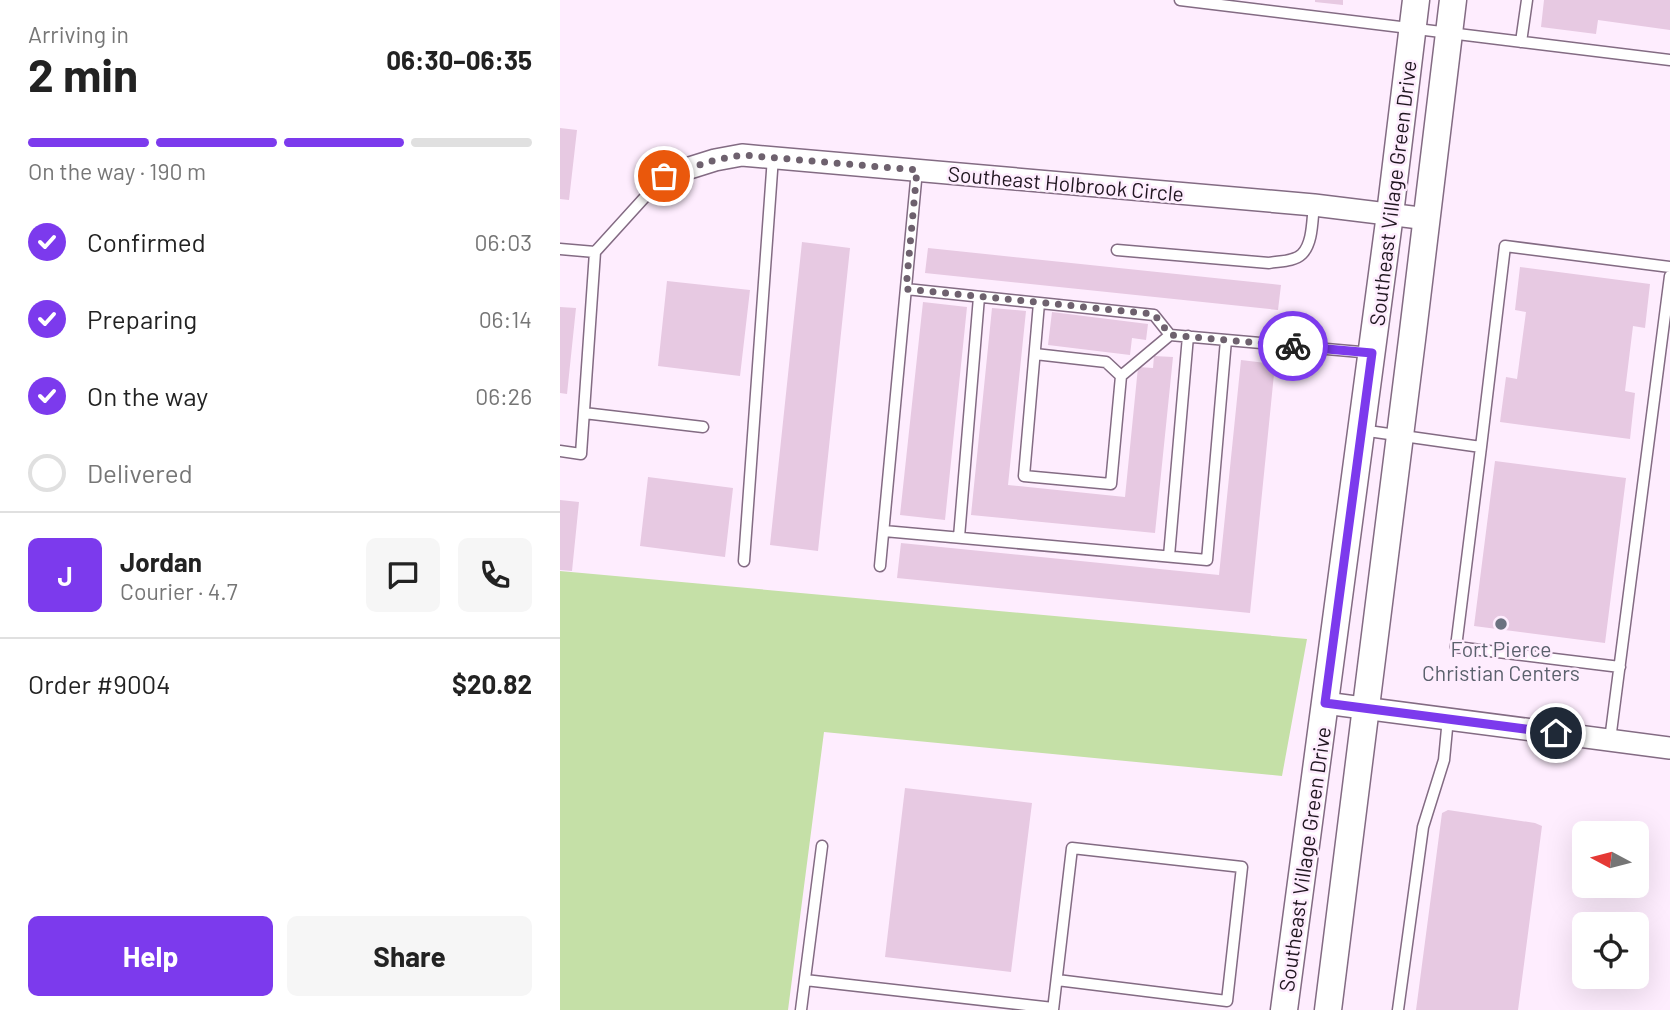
<!DOCTYPE html>
<meta charset="utf-8">
<style>
body{margin:0;font-family:Barlow,sans-serif;background:#f6f6f6;color:#222;height:100vh;display:flex;flex-direction:column;font-size:26px;white-space:nowrap}
*{box-sizing:border-box;margin:0}
p{font-size:23px;color:#767676}
.icon{flex:none;width:38px;height:38px;fill:none;stroke:currentColor;stroke-width:2;stroke-linecap:round;stroke-linejoin:round}
.map{position:relative;flex:1;overflow:hidden}
.sheet{display:flex;flex-direction:column;background:#fff;width:560px}
.sheet>*{flex:none}
.needle{width:46px;rotate:277deg}
.tools{position:absolute;left:1012px;top:821px;display:grid;gap:14px}
.tools a{display:grid;place-items:center;width:77px;height:77px;border-radius:10px;background:#fff;box-shadow:0 7px 28px #0002;font-size:35px}
.pin{position:absolute;display:grid;place-items:center;width:60px;height:60px;color:#fff;margin:-30px;border:4px solid #fff;border-radius:50%;box-shadow:0 2px 7px #0007}
.courier{position:absolute;display:grid;place-items:center;width:70px;height:70px;margin:-35px;border:5px solid #7c3aed;border-radius:50%;background:#fff;color:#222;box-shadow:0 2px 9px #0007}
.head em{font-style:normal;font-weight:700}
.head div{display:flex;flex-direction:column-reverse}
.head{display:flex;align-items:center;justify-content:space-between;height:119px;padding:0 28px}
h1{font-size:46px;font-weight:700;line-height:52px}
.bar{display:grid;grid-template-columns:repeat(4,1fr);gap:10px 7px;align-content:center;height:84px;padding:0 28px}
.bar i{height:9px;border-radius:5px;background:#e0e0e0}
.bar .on{background:#7c3aed}
.bar p{grid-column:span 4}
.line{display:flex;align-items:center;gap:18px;padding:0 28px;border-top:2px solid #e0e0e0}
.line div{flex:1}
.round{display:grid;place-items:center;flex:none;width:74px;height:74px;border-radius:10px;background:#f6f6f6}
ol{padding:0 28px;list-style:none}
li{display:flex;align-items:center;gap:21px;height:77px}
li p{margin-inline-start:auto}
li .icon{padding:7px;border-radius:50%;background:#7c3aed;color:#fff;stroke-width:4}
li:last-child{color:#767676}
li i{width:38px;height:38px;border:4px solid #e0e0e0;border-radius:50%}
.button{display:flex;gap:14px;margin-top:auto;padding:14px 28px}
.button a{flex:1;height:80px;border-radius:10px;background:#7c3aed;color:#fff;font-size:28px;font-weight:700;line-height:80px;text-align:center}
.button a+a{background:#f6f6f6;color:#222}
main{display:flex;flex:1;min-height:0}
.map>svg:first-child{display:block}
.green{fill:#c5e0a7}
.building{fill:#e7c9e2}
.lines{fill:none;stroke-linecap:round;stroke-linejoin:round}
.service-casing{stroke:#836b83;stroke-width:13}
.minor-casing{stroke:#836b83;stroke-width:24}
.tertiary-casing{stroke:#836b83;stroke-width:29}
.service{stroke:#fff;stroke-width:10}
.minor{stroke:#fff;stroke-width:21}
.tertiary{stroke:#fff;stroke-width:26}
.done{stroke:#6e616e;stroke-width:7;stroke-dasharray:0 12.6}
.route{stroke:#7c3aed;stroke-width:9}
.worship-dot{fill:#6b7280;stroke:#feedfe;stroke-width:2.5}
.labels{text-anchor:middle;dominant-baseline:central;stroke-width:5;stroke-linejoin:round;paint-order:stroke}
.street-label{font-size:21px;fill:#201620;stroke:#feedfe}
.worship-label{font-size:21px;fill:#5b616d;stroke:#feedfe}
</style>
<main>
<section class="sheet">
<div class="head"><div><h1>2 min</h1><p>Arriving in</p></div><em>06:30–06:35</em></div>
<div class="bar"><i class="on"></i><i class="on"></i><i class="on"></i><i></i><p>On the way · 190 m</p></div>
<ol>
<li><svg class="icon" aria-label="check" viewBox="0 0 24 24"><path d="M5 12l5 5 9-10"/></svg>Confirmed<p>06:03</p></li>
<li><svg class="icon" aria-label="check" viewBox="0 0 24 24"><path d="M5 12l5 5 9-10"/></svg>Preparing<p>06:14</p></li>
<li><svg class="icon" aria-label="check" viewBox="0 0 24 24"><path d="M5 12l5 5 9-10"/></svg>On the way<p>06:26</p></li>
<li><i></i>Delivered</li>
</ol>
<div class="line" style="height:126px"><b class="round" style="background:#7c3aed;color:#fff">J</b><div><b>Jordan</b><p>Courier · 4.7</p></div><a class="round"><svg class="icon" aria-label="chat" viewBox="0 0 24 24"><path d="M4 5h16v11H9l-5 4z"/></svg></a><a class="round"><svg class="icon" aria-label="phone" viewBox="0 0 24 24"><path d="M5 4h4l2 5-3 2q2 4 5 5l2-3 5 2v4C11 20 4 13 5 4z"/></svg></a></div>
<div class="line" style="height:91px"><div>Order #9004</div><b>$20.82</b></div>
<div class="button"><a>Help</a><a>Share</a></div>
</section>
<div class="map">
<svg width="1110" height="1010" viewBox="0 0 1110 1010">
<rect width="100%" height="100%" fill="#feedfe"/>
<path class="green" d="M 0,571 L 747,639 L 722,776 L 264,732 L 228,1010 L 0,1010 Z"/>
<path class="building" d="M 755,0 L 783,0 L 783,5 L 755,2 Z
M 984,0 L 1110,0 L 1110,30 L 1038,20 L 1036,34 L 981,27 Z
M 0,128 L 17,130 L 9,200 L 0,199 Z
M 242,242 L 290,248 L 258,551 L 210,545 Z
M 368,248 L 721,285 L 718,310 L 365,273 Z
M 960,267 L 1090,284 L 1085,328 L 1073,326 L 1065,391 L 1075,393 L 1070,439 L 940,422 L 946,377 L 957,379 L 966,312 L 955,310 Z
M 107,281 L 190,290 L 180,376 L 98,366 Z
M 363,302 L 407,307 L 385,520 L 340,515 Z
M 0,307 L 16,308 L 7,394 L 0,393 Z
M 432,308 L 466,311 L 448,485 L 565,497 L 578,367 L 593,368 L 594,356 L 613,357 L 595,533 L 411,515 Z
M 492,312 L 588,324 L 586,340 L 572,338 L 570,355 L 488,345 Z
M 681,360 L 715,364 L 690,613 L 337,578 L 341,543 L 659,575 Z
M 935,461 L 1066,478 L 1045,643 L 914,626 Z
M 88,477 L 173,488 L 165,557 L 80,546 Z
M 0,500 L 19,502 L 12,571 L 0,570 Z
M 345,788 L 472,803 L 451,972 L 325,957 Z
M 888,810 L 975,823 L 982,826 L 958,1010 L 856,1010 L 882,813 Z"/>
<g class="lines">
<g class="service-casing">
<path id="service" d="M 620,0 L 1110,60
M 961,42 L 967,0
M 0,249 L 35,252
M 557,250 L 709,263 C 719,261 734,262 742,254 C 753,243 752,220 754,205
M 346,289 L 594,315 L 610,335
M 475,354 L 546,362 L 561,376 L 551,484 L 464,476 L 479,303
M 561,376 L 610,335 L 812,353
M 24,413 L 143,427
M 801,430 L 921,447 L 945,246 L 1110,267
M 921,447 L 896,647 L 1060,667
M 0,451 L 21,454 L 35,252 L 104,176
M 324,531 L 647,560 L 666,340
M 399,537 L 419,297
M 609,556 L 628,336
M 184,561 L 213,157
M 320,566 L 357,170
M 1050,740 L 1110,276
M 245,980 L 493,1008
M 241,1010 L 262,846
M 493,1010 L 512,848 L 682,867 L 667,1001 L 497,980
M 838,1010 L 863,827 L 884,760 L 888,718"/>
</g>
<g class="minor-casing">
<path id="minor" d="M 104,176 L 155,160 L 182,155 L 754,205 L 868,219
M 765,703 L 1110,748"/>
</g>
<g class="tertiary-casing">
<path id="tertiary" d="M 724,1010 L 830,214 L 856,0
M 768,1010 C 809,673 854,337 893,0"/>
</g>
<use href="#service" class="service"/>
<use href="#minor" class="minor"/>
<use href="#tertiary" class="tertiary"/>
</g>
<g class="lines">
<path class="done" d="M 104,176 L 155,160 L 182,155 L 357,170 L 346,289 L 594,314 L 610,335 L 733,346"/>
<path class="route" d="M 733,346 L 812,353 L 765,703 L 996,733"/>
</g>
<circle class="worship-dot" cx="941" cy="624" r="7"/>
<g class="labels">
<g class="street-label">
<text transform="translate(506 183) rotate(5)">Southeast Holbrook Circle</text>
<text transform="translate(832 193) rotate(-83)">Southeast Village Green Drive</text>
<text transform="translate(744 859) rotate(-82)">Southeast Village Green Drive</text>
</g>
<g class="worship-label">
<text x="941" y="648">Fort Pierce<tspan x="941" dy="24">Christian Centers</tspan></text>
</g>
</g>
</svg>
<div class="tools">
<a><svg class="needle" viewBox="-14 -14 28 28"><path d="M0-13l5 13h-10z" fill="#e53935"/><path d="M0 13l5-13h-10z" fill="#767676"/></svg></a>
<a><svg class="icon" aria-label="locate" viewBox="0 0 24 24"><circle cx="12" cy="12" r="6"/><path d="M12 2v4M12 18v4M2 12h4M18 12h4"/></svg></a>
</div>
<div class="pin" style="left:104px;top:176px;background:#ea580c"><svg class="icon" aria-label="bag" viewBox="0 0 24 24"><path d="M5 8h14l-1 12H6zM9 8a3 3 0 0 1 6 0"/></svg></div>
<div class="pin" style="left:996px;top:733px;background:#1f2937"><svg class="icon" aria-label="home" viewBox="0 0 24 24"><path d="M3 11l9-7 9 7M6 9v11h12V9"/></svg></div>
<div class="courier" style="left:733px;top:346px"><svg class="icon" aria-label="bike" viewBox="0 0 24 24"><circle cx="6" cy="16" r="4"/><circle cx="18" cy="16" r="4"/><path d="M6 16l4-8h5l3 8M10 8l3 8H6M13 5h3"/></svg></div>
</div>
</main>
